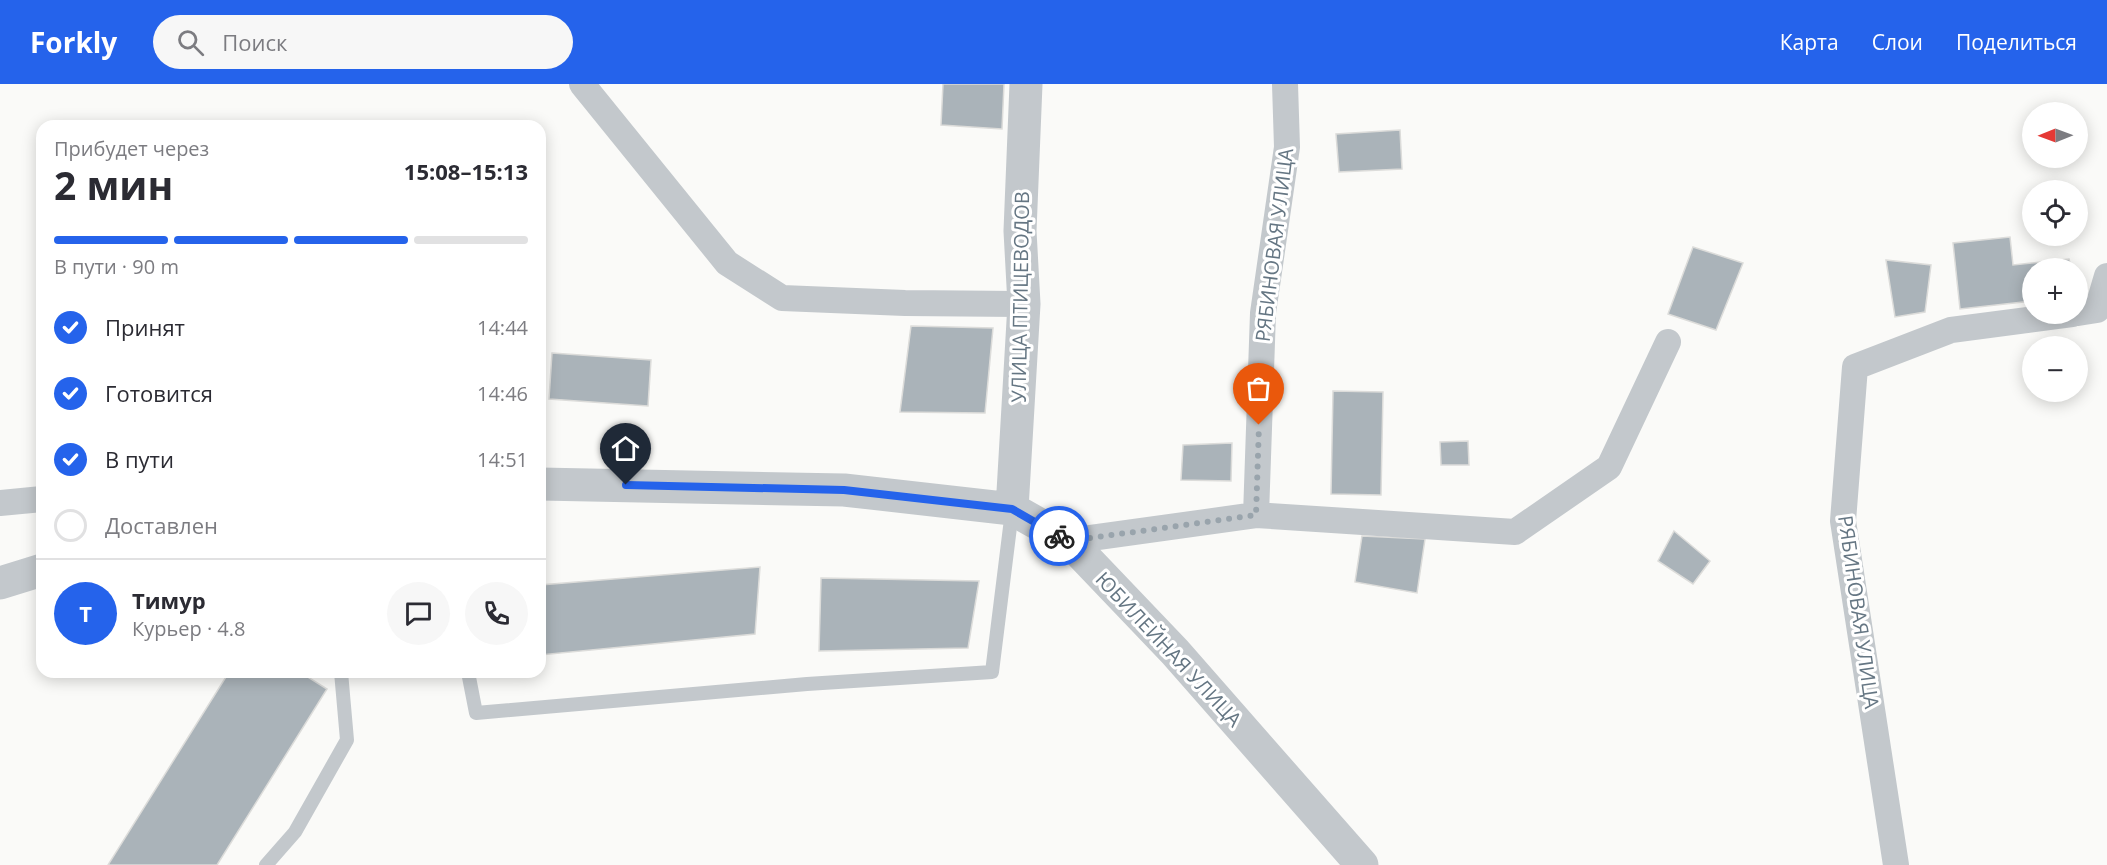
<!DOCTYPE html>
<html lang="ru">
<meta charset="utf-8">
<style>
body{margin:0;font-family:"Open Sans",sans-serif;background:#f7f7f7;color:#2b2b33;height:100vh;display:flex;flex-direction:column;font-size:22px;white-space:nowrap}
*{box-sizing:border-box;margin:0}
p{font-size:20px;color:#7c7c81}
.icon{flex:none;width:33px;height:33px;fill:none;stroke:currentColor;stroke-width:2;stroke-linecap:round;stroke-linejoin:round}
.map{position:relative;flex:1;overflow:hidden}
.drawer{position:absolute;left:36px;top:36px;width:510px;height:558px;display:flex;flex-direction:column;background:#fff;border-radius:18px;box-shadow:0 3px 15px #0003}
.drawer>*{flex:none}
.needle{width:39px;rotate:269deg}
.buttons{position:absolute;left:2022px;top:18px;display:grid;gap:12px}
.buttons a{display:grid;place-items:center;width:66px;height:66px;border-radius:50%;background:#fff;box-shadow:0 3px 15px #0003;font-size:30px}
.pin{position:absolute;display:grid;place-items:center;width:51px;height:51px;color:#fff;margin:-62px -26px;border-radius:50% 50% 50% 0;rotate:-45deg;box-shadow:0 0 6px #0007}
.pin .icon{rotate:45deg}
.courier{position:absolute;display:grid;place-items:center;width:60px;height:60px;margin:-30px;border:4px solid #2563eb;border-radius:50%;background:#fff;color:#222;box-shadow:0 2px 8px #0007}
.head em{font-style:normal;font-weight:700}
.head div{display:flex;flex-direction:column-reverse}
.head{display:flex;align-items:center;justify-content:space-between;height:102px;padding:0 18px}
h1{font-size:39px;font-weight:700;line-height:45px}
.bar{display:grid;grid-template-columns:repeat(4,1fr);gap:9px 6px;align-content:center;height:72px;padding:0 18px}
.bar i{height:8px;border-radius:4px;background:#e1e1e2}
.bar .on{background:#2563eb}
.bar p{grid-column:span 4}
.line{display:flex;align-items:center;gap:15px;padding:0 18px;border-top:2px solid #e1e1e2}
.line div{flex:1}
.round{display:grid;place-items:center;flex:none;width:63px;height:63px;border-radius:32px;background:#f7f7f7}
ol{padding:0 18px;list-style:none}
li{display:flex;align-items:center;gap:18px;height:66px}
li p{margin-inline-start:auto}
li .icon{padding:6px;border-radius:50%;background:#2563eb;color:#fff;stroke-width:4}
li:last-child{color:#7c7c81}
li i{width:33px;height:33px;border:3px solid #e1e1e2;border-radius:50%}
header{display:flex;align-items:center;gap:36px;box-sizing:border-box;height:84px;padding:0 30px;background:#2563eb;color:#fff}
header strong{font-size:28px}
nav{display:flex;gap:33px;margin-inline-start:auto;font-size:21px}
.search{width:420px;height:54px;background:#f7f7f7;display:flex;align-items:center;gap:15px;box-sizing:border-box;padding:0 21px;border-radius:33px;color:#7c7c81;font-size:22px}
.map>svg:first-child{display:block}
.building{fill:#aab3b9;stroke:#dcdcda;stroke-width:1.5}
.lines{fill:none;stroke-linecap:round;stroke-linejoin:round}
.service{stroke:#c3c8cc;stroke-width:14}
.minor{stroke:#c3c8cc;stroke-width:26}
.tertiary{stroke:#c3c8cc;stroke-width:33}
.done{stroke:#99a4ac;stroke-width:6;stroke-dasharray:0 10.8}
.route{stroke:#2563eb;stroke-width:8}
.labels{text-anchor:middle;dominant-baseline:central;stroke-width:6;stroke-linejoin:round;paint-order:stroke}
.street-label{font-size:20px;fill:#657683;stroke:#fff}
</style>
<header>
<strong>Forkly</strong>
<div class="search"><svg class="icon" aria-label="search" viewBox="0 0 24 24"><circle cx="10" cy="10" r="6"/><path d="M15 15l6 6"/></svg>Поиск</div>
<nav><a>Карта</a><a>Слои</a><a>Поделиться</a></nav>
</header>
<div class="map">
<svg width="2107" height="781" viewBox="0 0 2107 781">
<rect width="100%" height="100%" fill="#fafaf8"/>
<path class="building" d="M 943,0 L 1004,0 L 1002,45 L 941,41 Z
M 1400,46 L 1402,85 L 1339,88 L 1336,50 Z
M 2010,153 L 2013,181 L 2069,175 L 2071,184 L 2032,184 L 2032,217 L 1960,225 L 1953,159 Z
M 1693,163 L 1743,179 L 1716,246 L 1668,230 Z
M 1886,176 L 1931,181 L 1925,228 L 1895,233 Z
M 40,234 L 42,234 L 42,280 L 37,279 Z
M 911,242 L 993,244 L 985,329 L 900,328 Z
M 552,269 L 651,276 L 648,322 L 549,315 Z
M 1333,307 L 1383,308 L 1381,411 L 1331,410 Z
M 1468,357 L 1469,381 L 1441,381 L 1440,358 Z
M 1232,359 L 1231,397 L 1181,396 L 1183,361 Z
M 1674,447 L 1710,477 L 1693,500 L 1658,477 Z
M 1362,452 L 1425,455 L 1417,509 L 1355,498 Z
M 760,483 L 755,550 L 540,571 L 540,501 Z
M 821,494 L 979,497 L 968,564 L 819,567 Z
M 229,588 L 300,588 L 327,605 L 217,781 L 108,781 Z"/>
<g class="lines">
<path class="service" d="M 468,588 L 476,629 L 807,600 L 992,588 L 1012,427
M 266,781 L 295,748 L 347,656 L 341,588"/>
<path class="minor" d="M 582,0 L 727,179 L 782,214 L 905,219 L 1024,220
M 2078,229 L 2097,226 L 2107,192
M 0,419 L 42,415
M 1256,431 L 1263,229 L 1287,63 L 1285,0
M 1069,457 L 1256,431 L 1515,448 L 1609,383 L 1668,258
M 1896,781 L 1843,437 L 1855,283 L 1951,246 L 2072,230"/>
<path class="tertiary" d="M 540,400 L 844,406 L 1012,425 L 1069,457 L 1175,568 L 1362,781
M 1012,425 L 1024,220 L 1020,147 L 1026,0
M 0,499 L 42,486"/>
</g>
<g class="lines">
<path class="done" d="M 1059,452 L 1069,457 L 1256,431 L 1259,341"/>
<path class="route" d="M 626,401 L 844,406 L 1012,425 L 1059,452"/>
</g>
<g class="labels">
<g class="street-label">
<text transform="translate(1274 161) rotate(-83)">РЯБИНОВАЯ УЛИЦА</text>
<text transform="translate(1020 213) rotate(-89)">УЛИЦА ПТИЦЕВОДОВ</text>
<text transform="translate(1859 528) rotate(82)">РЯБИНОВАЯ УЛИЦА</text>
<text transform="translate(1169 565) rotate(47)">ЮБИЛЕЙНАЯ УЛИЦА</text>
</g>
</g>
</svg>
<div class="buttons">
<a><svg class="needle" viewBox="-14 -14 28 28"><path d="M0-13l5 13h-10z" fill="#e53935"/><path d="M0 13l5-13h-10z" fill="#7c7c81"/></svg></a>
<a><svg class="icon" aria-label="locate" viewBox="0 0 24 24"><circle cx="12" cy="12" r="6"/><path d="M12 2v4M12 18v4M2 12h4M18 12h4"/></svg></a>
<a>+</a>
<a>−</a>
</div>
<div class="pin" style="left:1259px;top:341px;background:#ea580c"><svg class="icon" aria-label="bag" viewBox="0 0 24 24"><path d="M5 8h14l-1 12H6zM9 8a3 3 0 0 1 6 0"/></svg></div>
<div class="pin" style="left:626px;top:401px;background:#1f2937"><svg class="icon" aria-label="home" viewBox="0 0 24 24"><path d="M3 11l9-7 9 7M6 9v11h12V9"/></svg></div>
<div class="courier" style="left:1059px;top:452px"><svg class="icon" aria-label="bike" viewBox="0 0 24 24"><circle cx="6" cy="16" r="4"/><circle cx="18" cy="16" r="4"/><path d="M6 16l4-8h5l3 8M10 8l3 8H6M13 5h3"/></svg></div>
<section class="drawer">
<div class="head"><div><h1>2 мин</h1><p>Прибудет через</p></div><em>15:08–15:13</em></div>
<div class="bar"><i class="on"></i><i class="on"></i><i class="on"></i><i></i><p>В пути · 90 m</p></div>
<ol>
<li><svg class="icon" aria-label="check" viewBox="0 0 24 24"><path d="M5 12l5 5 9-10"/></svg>Принят<p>14:44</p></li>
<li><svg class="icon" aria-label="check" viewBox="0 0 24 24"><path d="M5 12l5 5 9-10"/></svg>Готовится<p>14:46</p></li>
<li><svg class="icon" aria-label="check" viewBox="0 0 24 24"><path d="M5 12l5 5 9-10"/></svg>В пути<p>14:51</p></li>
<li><i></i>Доставлен</li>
</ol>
<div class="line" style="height:108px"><b class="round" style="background:#2563eb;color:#fff">Т</b><div><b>Тимур</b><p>Курьер · 4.8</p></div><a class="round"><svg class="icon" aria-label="chat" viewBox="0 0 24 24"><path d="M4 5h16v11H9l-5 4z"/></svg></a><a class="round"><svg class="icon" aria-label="phone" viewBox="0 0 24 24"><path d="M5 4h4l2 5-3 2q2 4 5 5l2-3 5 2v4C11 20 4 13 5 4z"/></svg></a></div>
</section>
</div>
